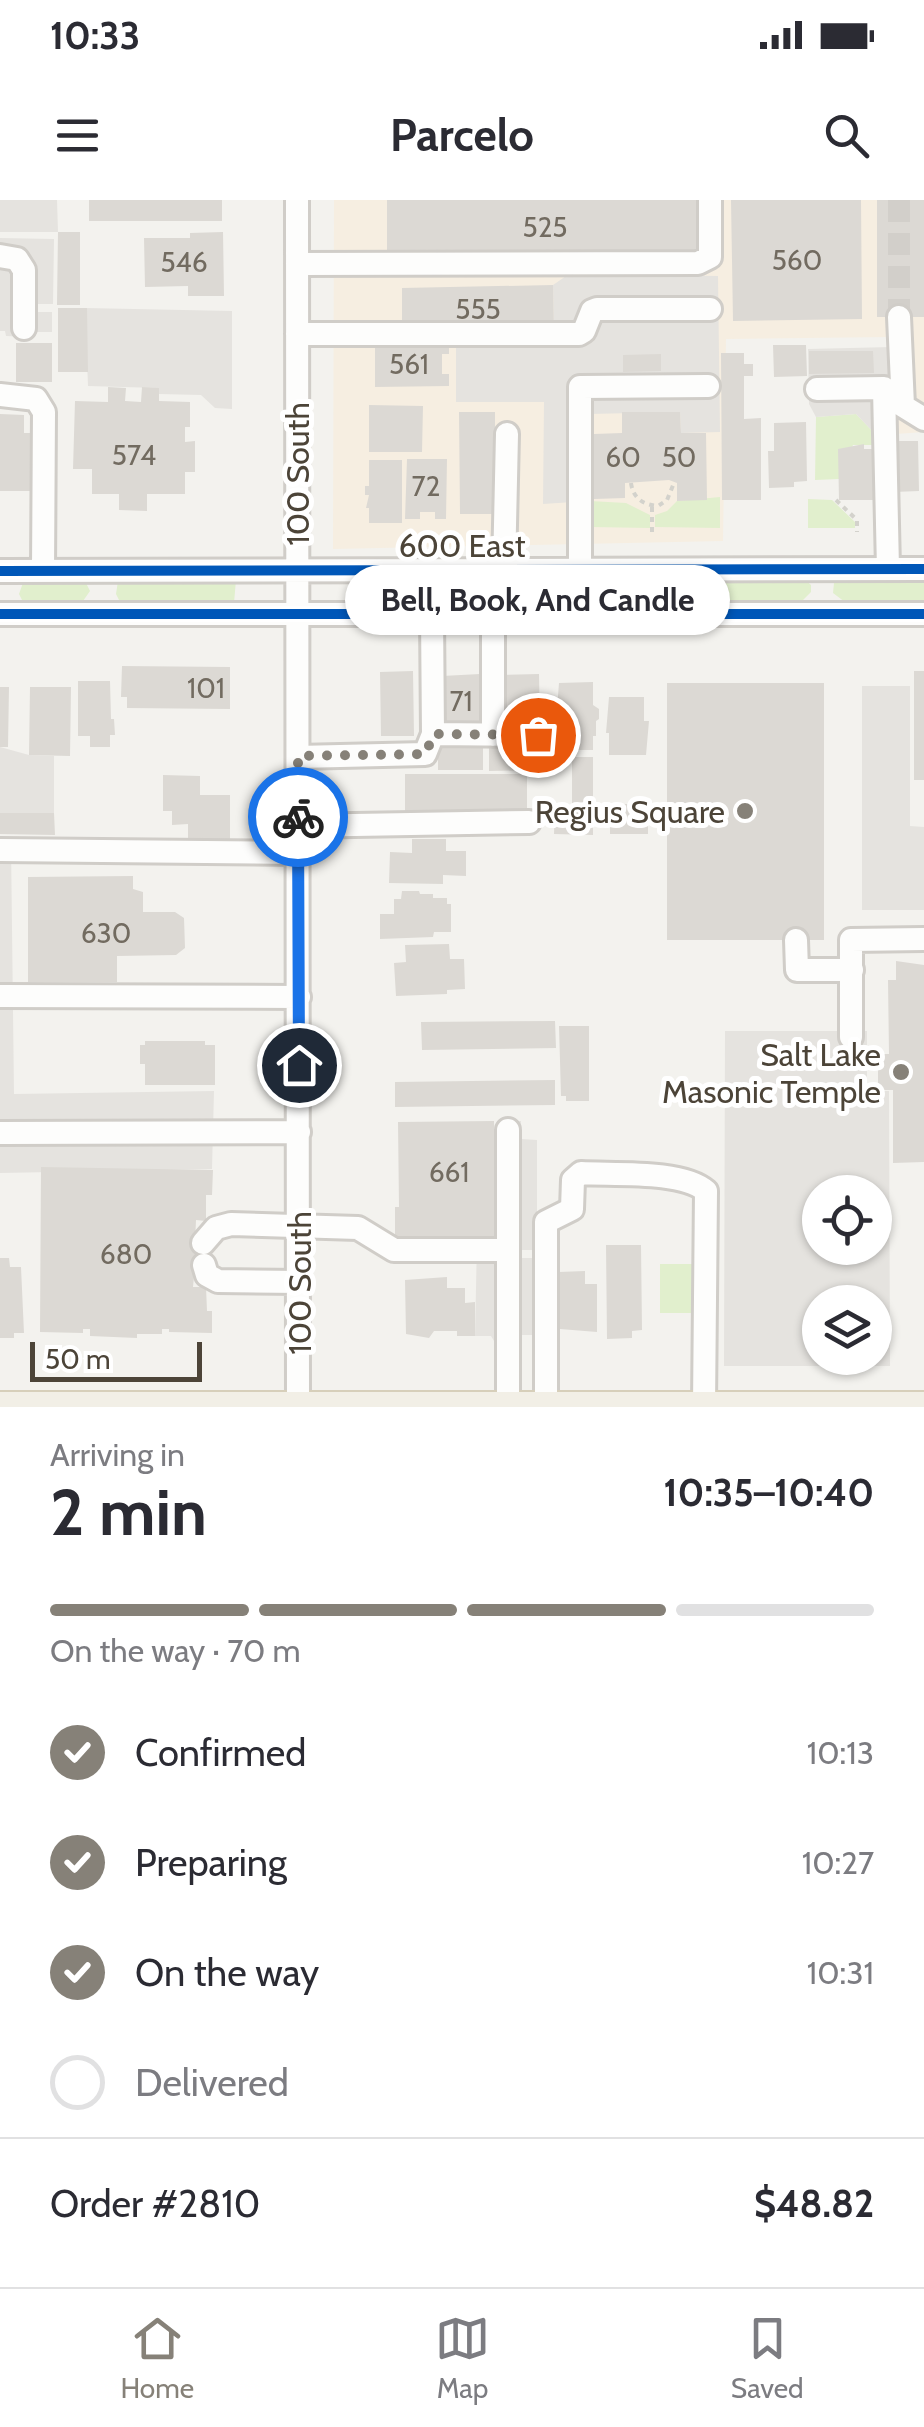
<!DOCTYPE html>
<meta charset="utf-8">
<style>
body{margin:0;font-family:Cabin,sans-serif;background:#f7f7f7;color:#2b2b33;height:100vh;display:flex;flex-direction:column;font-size:38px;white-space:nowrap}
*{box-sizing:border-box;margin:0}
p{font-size:32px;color:#7c7c81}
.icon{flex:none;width:55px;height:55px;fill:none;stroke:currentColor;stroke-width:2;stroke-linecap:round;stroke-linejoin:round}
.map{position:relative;height:1207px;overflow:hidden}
.details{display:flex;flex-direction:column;background:#fff;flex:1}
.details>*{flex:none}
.buttons{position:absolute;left:802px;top:975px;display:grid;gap:20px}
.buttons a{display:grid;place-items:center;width:90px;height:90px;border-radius:50%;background:#fff;box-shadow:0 2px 8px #0004;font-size:50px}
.scale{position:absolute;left:30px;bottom:25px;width:172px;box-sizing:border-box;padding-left:10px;border:5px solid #4c4438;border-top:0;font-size:28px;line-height:35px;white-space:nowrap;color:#4c4438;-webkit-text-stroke:8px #fff;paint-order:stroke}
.pin{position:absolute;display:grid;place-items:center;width:85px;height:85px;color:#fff;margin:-42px;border:5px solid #fff;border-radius:50%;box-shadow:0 2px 10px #0007}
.courier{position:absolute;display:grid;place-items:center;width:100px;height:100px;margin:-50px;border:8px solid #1a73e8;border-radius:50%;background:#fff;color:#222;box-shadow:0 2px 12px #0007}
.bubble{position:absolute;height:70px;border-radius:35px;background:#fff;box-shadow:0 2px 8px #0004;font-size:32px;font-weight:800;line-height:70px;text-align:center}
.summary em{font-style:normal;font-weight:800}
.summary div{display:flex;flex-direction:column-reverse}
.summary{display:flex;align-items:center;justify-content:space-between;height:170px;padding:0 50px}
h1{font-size:65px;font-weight:800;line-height:75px}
.bar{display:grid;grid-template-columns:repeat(4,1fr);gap:15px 10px;align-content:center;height:120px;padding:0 50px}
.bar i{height:12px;border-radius:8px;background:#e1e1e2}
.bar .current{background:#868178}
.bar p{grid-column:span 4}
.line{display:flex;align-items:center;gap:25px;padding:0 50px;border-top:2px solid #e1e1e2}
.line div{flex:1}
ol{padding:0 50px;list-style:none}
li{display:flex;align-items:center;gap:30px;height:110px}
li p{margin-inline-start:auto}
li .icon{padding:10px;border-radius:50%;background:#868178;color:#fff;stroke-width:4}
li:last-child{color:#7c7c81}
li i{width:55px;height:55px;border:5px solid #e1e1e2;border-radius:50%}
.status{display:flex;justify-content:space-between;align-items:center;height:70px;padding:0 50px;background:#fff;direction:ltr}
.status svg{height:28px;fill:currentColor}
header{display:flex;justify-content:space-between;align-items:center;height:130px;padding:0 50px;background:#fff;font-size:45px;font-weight:800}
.dock{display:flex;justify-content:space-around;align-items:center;height:140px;border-top:2px solid #e1e1e2;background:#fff;font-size:28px;color:#7c7c81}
.dock a{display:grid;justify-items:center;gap:5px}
.dock .current{color:#868178}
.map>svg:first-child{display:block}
.commercial{fill:#f6eee1}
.green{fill:#e1efcd}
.parking{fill:#e5e3df;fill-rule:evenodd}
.building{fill:#dcd9d4}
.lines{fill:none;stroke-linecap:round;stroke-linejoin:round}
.minor-tunnel{stroke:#d2cfca;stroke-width:22;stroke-dasharray:22 11;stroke-linecap:butt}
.minor-casing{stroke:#d0cdc8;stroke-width:28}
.major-casing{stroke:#d7cfba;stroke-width:32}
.path{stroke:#d3d2cc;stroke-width:4;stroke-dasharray:5 5;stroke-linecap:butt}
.minor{stroke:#fdfdfc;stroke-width:22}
.major{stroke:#f2efe6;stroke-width:28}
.cycleway-casing{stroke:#fff;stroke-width:16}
.cycleway{stroke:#0057b8;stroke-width:10}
.done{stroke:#868178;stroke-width:10;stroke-dasharray:0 18}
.route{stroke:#1a73e8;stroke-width:12}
.poi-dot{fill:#868178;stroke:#fff;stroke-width:4}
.labels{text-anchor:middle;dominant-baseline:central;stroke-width:10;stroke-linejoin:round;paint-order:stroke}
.number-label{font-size:28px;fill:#726b60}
.street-label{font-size:32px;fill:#4c4438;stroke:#fff}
.poi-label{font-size:32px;fill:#4c4438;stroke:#fff;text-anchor:end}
</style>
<div class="status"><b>10:33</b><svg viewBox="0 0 49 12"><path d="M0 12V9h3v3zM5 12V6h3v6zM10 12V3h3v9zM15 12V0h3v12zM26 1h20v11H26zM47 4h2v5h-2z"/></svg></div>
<header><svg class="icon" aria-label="menu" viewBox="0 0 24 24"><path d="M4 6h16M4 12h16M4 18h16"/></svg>Parcelo<svg class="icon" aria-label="search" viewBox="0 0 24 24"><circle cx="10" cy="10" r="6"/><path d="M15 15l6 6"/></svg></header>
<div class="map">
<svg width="924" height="1207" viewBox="0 0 924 1207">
<rect width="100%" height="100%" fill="#f3f2ee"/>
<path class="commercial" d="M 334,0 L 924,0 L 924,232 L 896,234 L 892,137 L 726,139 L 723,341 L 333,349 Z"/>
<path class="green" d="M 856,214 L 878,237 L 878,245 L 853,245 L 839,279 L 815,280 L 816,217 Z
M 720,297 L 720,328 L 655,327 L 655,315 L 667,311 L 677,301 Z
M 808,299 L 832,300 L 855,322 L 855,328 L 808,328 Z
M 590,301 L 626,303 L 650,315 L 650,328 L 591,327 Z
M 924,377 L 924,402 L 845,402 L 833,393 L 834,383 L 838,379 Z
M 367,378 L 567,380 L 569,394 L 562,402 L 557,402 L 374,403 L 368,402 Z
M 803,378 L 811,385 L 811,392 L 801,402 L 603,403 L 593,395 L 592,386 L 596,380 Z
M 24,380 L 85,381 L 90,391 L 83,401 L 29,403 L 23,402 L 19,394 Z
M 236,380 L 234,403 L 126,403 L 120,402 L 116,394 L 118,381 Z
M 692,1064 L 692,1113 L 660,1113 L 660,1064 Z"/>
<path class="parking" d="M 0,0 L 57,0 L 58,32 L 0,32 Z
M 0,38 L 54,39 L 53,104 L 33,104 L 33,112 L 52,112 L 52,132 L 32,132 L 31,137 L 6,136 L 5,131 L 0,131 Z
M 569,74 L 718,76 L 720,232 L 681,233 L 680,212 L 589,214 L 588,301 L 543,304 L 544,202 L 456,202 L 456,145 L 544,145 L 554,129 L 553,85 Z
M 85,108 L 232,111 L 232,209 L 215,208 L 201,195 L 159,194 L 158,188 L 88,186 Z
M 892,147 L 892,236 L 878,237 L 856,214 L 816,217 L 809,204 L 808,149 Z
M 862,486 L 910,486 L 910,626 L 924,627 L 924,710 L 862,710 Z
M 0,547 L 29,555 L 54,556 L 54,613 L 0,613 Z
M 0,645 L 11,645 L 14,894 L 214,891 L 212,969 L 0,973 Z
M 725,831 L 867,831 L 867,891 L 889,891 L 890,1166 L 724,1166 ZM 820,992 L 875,992 L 875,1048 L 820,1048 ZM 820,1102 L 875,1102 L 875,1158 L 820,1158 Z
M 497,921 L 521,921 L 521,939 L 537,940 L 537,1050 L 517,1050 L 517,1058 L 538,1058 L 538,1135 L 515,1135 L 515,1163 L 495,1163 L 494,1141 L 491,1136 L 475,1136 L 477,1040 L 495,1039 Z"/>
<path class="building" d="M 89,0 L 222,0 L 222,21 L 89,21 Z
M 387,0 L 702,0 L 702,55 L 387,53 Z
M 731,0 L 861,0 L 862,119 L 733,121 Z
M 877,0 L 924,0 L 924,117 L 877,117 Z
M 58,32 L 80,32 L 80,105 L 57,105 Z
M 223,32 L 224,96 L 188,96 L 188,86 L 145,87 L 144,38 L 190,38 L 190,33 Z
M 553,85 L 554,129 L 402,132 L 402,88 Z
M 58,108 L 87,108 L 88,172 L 58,172 Z
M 375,139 L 449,143 L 449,154 L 442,154 L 442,174 L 449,174 L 449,186 L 375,187 Z
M 16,143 L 52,143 L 52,182 L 16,182 Z
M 773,145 L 806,145 L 807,176 L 774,177 Z
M 809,151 L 873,151 L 874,173 L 809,174 Z
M 721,153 L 744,153 L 744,164 L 753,164 L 753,176 L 744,176 L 744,219 L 761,218 L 761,300 L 722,300 Z
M 661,154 L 661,171 L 623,172 L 623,155 Z
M 108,187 L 126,188 L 125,201 L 141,202 L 142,187 L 159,188 L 159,201 L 190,202 L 190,227 L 185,227 L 185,242 L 195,241 L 195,272 L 185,272 L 185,294 L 147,294 L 147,311 L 119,310 L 119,294 L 92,294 L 92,269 L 73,269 L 75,201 L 108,202 Z
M 369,205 L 423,206 L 422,252 L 369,252 Z
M 459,212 L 495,212 L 495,314 L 460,314 Z
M 622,212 L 680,212 L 681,233 L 706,233 L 707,300 L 677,301 L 677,283 L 669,280 L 625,283 L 625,298 L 594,299 L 594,234 L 622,233 Z
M 0,214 L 24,215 L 24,233 L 33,233 L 32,256 L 37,256 L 37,291 L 0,291 Z
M 806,222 L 807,281 L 794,282 L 794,287 L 769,288 L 768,251 L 774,251 L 774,223 Z
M 893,241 L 918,241 L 919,291 L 894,292 Z
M 864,244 L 864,249 L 874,249 L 875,300 L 839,300 L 838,249 Z
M 407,259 L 447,259 L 446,319 L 435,319 L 435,312 L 420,312 L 420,319 L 405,319 Z
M 369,260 L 402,260 L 402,323 L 369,323 L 369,308 L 366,308 L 369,295 L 365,295 L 365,286 L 369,286 Z
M 122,466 L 230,467 L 230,509 L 127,508 L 127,497 L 121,497 Z
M 413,471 L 414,536 L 381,536 L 380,472 Z
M 914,471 L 924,471 L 924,580 L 914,580 Z
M 480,474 L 481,527 L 442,528 L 442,476 Z
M 539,474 L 540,527 L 500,528 L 499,475 Z
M 78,481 L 110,481 L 111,519 L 114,519 L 115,535 L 110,535 L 110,547 L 90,547 L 90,536 L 78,536 Z
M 593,482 L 593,505 L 599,509 L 599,519 L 596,521 L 596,536 L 593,536 L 593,550 L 577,550 L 577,545 L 568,545 L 568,537 L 562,537 L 562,521 L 556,521 L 559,483 Z
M 667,483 L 824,483 L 824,740 L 667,740 Z
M 0,487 L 9,487 L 8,547 L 0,547 Z
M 30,487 L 71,487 L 70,556 L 29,555 Z
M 609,497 L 644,497 L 644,521 L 649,521 L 646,555 L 609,555 L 609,533 L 606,533 Z
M 438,543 L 483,543 L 483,570 L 438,570 Z
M 544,543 L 544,570 L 489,571 L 489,544 Z
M 572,557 L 593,557 L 593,635 L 554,634 L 555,607 L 572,607 Z
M 405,574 L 527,574 L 527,611 L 405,611 Z
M 163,575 L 200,576 L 200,595 L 230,595 L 230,639 L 188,639 L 188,624 L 172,625 L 172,611 L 163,611 Z
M 610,604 L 648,604 L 648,634 L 610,634 Z
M 0,613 L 54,613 L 55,635 L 0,634 Z
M 412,639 L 446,639 L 446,651 L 466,651 L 466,676 L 443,675 L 443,684 L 389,683 L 390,652 L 412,653 Z
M 133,676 L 133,689 L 143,692 L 143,712 L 175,712 L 184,718 L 185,748 L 176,755 L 117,756 L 117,782 L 28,782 L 28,677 Z
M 402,691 L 419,691 L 420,694 L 433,694 L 433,698 L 447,698 L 447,704 L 451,704 L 451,732 L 434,732 L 433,737 L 380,739 L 380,714 L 394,714 L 394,699 L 401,699 Z
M 449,744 L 450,759 L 464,759 L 465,789 L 447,790 L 447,794 L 396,796 L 394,763 L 406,762 L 405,745 Z
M 896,761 L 924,765 L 924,962 L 893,963 L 893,890 L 878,890 L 878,854 L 889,854 L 888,780 L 896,780 Z
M 555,821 L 556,848 L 422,850 L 421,822 Z
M 559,826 L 589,826 L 589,901 L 566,901 L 566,896 L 561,896 Z
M 145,841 L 205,841 L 205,845 L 215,845 L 215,885 L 145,885 L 145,864 L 140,864 L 140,845 L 145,845 Z
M 555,880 L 555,905 L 395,907 L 395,882 Z
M 494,921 L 494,937 L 499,937 L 499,1026 L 495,1026 L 495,1039 L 395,1040 L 395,1007 L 399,1007 L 398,922 Z
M 41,967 L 213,970 L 212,995 L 206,995 L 206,1021 L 196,1020 L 195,1042 L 212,1043 L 212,1065 L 195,1066 L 193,1087 L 206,1087 L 207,1111 L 212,1111 L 212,1133 L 169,1132 L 169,1129 L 162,1129 L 162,1134 L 137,1134 L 137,1138 L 90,1136 L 90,1129 L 83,1129 L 83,1133 L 40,1132 Z
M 606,1045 L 641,1045 L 642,1130 L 632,1131 L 632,1138 L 607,1139 Z
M 0,1058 L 9,1058 L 10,1067 L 21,1067 L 24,1133 L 14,1133 L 14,1138 L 0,1138 Z
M 585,1071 L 585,1084 L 597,1084 L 597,1132 L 560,1129 L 559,1072 Z
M 447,1077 L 447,1088 L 465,1088 L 465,1103 L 475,1102 L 475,1136 L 457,1136 L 457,1131 L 434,1131 L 429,1138 L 406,1134 L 405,1080 Z"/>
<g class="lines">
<path class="minor-tunnel" d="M 899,0 L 899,117"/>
<g class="minor-casing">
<path id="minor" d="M 297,0 L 298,1207
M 0,56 L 17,59 L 24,70 L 24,128
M 297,64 L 698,63 L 710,57 L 710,0
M 899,117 L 903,206 L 924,219
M 297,134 L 579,134 L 584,131 L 592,111 L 597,109 L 710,109
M 817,189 L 884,188 L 888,369
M 0,195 L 36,199 L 44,212 L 43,371
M 504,370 L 507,234
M 0,371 L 924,369
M 0,414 L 924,414
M 580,415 L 580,187 L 708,186
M 433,534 L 539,535
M 493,535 L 493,415
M 298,557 L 425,554 L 433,534 L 432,415
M 298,626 L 529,622
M 0,650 L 298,653
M 796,740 L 797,770 L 852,770
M 0,796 L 299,797
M 851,837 L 851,740 L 924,739
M 508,930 L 508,1206
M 0,933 L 299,932
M 203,1043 L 216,1028 L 231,1024 L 358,1028 L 394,1050 L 508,1050
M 204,1065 L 207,1075 L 218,1081 L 299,1082
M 546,1206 L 546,1022 L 572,1009 L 573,980 L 581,973 C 614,975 682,970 706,991 L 704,1206"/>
</g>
<g class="major-casing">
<path id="major" d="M 0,1206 L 924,1206"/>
</g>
<path class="path" d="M 631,283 C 633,298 643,305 658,306 L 667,300 L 674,283
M 836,300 L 857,320 L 857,332
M 652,307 L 652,332"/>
<use href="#minor" class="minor"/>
<use href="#major" class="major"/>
<g class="cycleway-casing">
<path id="cycleway" d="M 0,371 L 924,369
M 0,414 L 924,414"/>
</g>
<use href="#cycleway" class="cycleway"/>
</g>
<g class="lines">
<path class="done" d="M 298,617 L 298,556 L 426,554 L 433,534 L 538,535"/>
<path class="route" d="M 298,617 L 299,865"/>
</g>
<g class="poi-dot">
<circle cx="745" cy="611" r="10"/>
<circle cx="901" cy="872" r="10"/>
</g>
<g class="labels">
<g class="number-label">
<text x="545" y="27">525</text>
<text x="797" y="60">560</text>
<text x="184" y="62">546</text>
<text x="478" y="109">555</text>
<text x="409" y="164">561</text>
<text x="134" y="255">574</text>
<text x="623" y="257">60</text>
<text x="679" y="257">50</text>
<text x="426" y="286">72</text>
<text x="206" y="488">101</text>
<text x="461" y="501">71</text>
<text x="106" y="733">630</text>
<text x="449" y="972">661</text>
<text x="126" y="1054">680</text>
</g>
<g class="street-label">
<text transform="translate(297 274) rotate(-90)">100 South</text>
<text x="462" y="345">600 East</text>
<text transform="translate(299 1083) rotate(-90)">100 South</text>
</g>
<g class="poi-label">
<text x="725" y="611">Regius Square</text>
<text x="881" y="854">Salt Lake<tspan x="881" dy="37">Masonic Temple</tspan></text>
</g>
</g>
</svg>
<div class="buttons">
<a><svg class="icon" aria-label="locate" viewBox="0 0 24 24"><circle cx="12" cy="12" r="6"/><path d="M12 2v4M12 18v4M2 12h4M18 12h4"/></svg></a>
<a><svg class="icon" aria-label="layers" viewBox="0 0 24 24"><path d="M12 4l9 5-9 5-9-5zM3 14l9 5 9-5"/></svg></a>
</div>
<div class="scale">50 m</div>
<div class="pin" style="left:538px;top:535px;background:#ea580c"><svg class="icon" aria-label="bag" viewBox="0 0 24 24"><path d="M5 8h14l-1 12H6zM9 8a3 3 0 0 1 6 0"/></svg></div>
<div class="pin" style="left:299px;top:865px;background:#1f2937"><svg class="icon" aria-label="home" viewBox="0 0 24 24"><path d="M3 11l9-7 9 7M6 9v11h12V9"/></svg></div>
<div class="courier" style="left:298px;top:617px"><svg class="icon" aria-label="bike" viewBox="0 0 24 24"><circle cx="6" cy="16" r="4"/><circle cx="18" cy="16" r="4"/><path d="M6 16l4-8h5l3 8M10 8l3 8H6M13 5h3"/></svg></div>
<div class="bubble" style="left:345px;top:365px;width:385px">Bell, Book, And Candle</div>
</div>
<section class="details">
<div class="summary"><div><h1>2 min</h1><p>Arriving in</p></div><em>10:35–10:40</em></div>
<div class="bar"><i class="current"></i><i class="current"></i><i class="current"></i><i></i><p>On the way · 70 m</p></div>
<ol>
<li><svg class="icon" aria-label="check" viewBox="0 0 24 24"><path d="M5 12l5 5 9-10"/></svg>Confirmed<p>10:13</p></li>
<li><svg class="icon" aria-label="check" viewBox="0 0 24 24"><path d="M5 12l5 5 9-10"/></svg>Preparing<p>10:27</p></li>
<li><svg class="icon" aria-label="check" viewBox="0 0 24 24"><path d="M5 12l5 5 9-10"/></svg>On the way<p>10:31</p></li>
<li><i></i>Delivered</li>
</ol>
<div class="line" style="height:130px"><div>Order #2810</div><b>$48.82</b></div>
</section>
<nav class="dock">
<a class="current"><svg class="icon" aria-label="home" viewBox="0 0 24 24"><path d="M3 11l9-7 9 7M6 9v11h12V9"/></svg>Home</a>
<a><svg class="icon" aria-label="map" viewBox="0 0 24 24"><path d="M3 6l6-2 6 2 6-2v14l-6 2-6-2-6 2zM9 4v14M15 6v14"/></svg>Map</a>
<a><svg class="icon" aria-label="saved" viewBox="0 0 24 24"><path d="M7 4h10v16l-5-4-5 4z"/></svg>Saved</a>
</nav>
